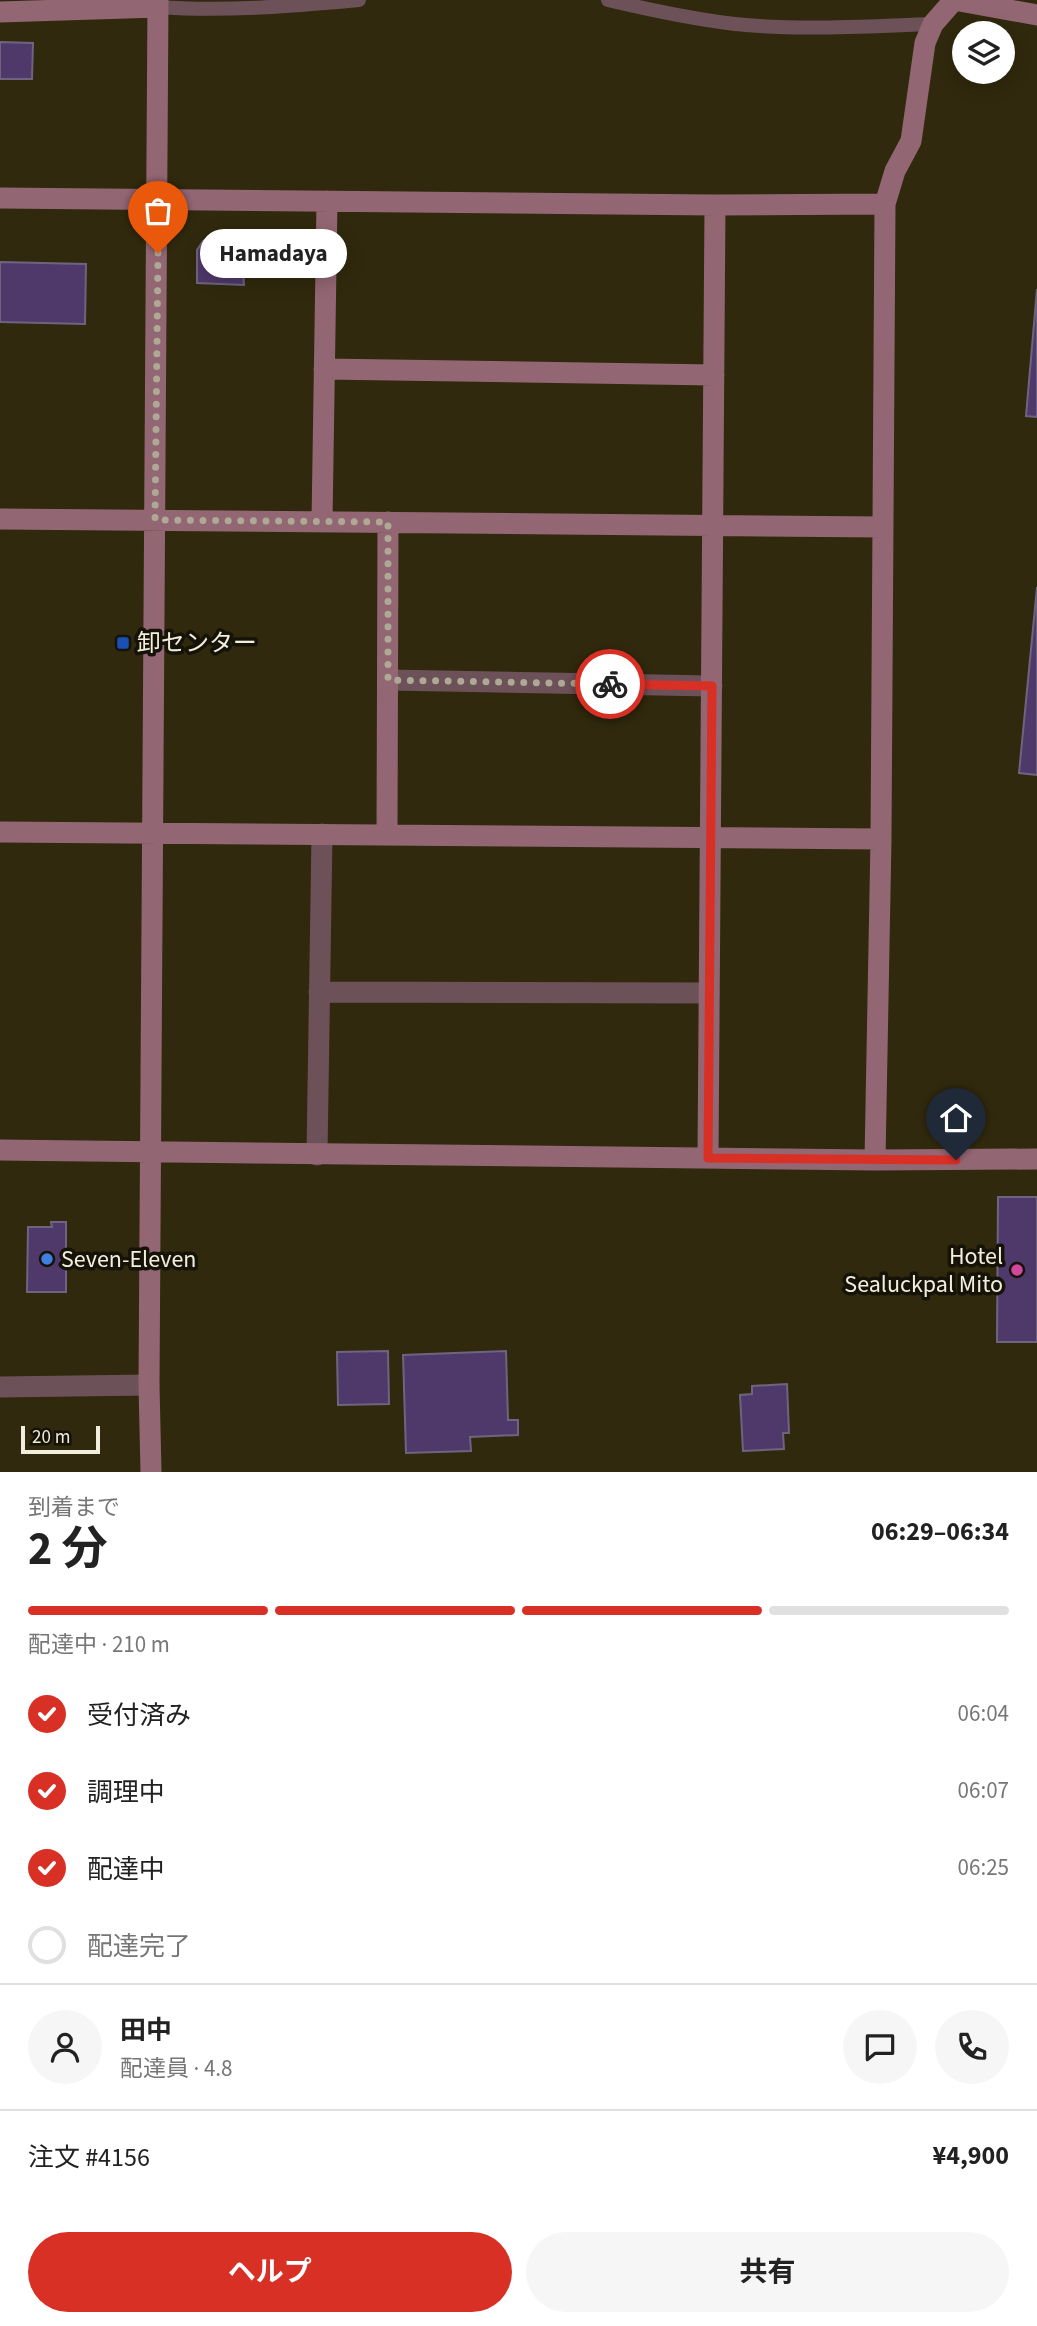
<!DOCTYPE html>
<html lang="ja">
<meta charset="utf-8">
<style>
body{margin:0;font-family:"Source Sans 3","Noto Sans JP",sans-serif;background:#f6f6f6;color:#222;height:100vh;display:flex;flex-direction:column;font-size:26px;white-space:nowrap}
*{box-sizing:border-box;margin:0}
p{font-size:23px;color:#767676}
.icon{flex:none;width:38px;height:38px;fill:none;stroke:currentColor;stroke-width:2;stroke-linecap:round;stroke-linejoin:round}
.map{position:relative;height:1472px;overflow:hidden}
.panel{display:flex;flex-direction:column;background:#fff;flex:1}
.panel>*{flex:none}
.buttons{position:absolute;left:952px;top:21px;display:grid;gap:14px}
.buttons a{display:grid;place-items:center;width:63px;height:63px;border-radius:50%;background:#fff;box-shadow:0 4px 18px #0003;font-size:35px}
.scale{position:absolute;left:21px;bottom:18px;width:79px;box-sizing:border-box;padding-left:7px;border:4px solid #f2eede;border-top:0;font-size:19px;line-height:24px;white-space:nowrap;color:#f2eede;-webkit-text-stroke:5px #151207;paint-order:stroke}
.pin{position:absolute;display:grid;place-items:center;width:60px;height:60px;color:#fff;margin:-72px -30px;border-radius:50% 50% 50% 0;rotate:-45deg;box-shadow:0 0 7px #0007}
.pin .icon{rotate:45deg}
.courier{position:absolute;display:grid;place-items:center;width:70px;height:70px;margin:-35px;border:5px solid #d93025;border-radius:50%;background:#fff;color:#222;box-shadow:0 2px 9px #0007}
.bubble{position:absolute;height:49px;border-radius:24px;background:#fff;box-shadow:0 4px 18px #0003;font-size:23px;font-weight:700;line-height:49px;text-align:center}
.overview em{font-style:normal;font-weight:700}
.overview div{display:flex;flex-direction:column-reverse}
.overview{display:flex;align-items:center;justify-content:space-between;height:119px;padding:0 28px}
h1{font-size:46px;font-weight:700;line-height:52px}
.bar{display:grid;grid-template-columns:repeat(4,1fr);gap:10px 7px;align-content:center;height:84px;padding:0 28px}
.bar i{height:9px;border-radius:5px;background:#e0e0e0}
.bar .current{background:#d93025}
.bar p{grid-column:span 4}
.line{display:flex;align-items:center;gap:18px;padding:0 28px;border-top:2px solid #e0e0e0}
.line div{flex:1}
.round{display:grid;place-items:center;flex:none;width:74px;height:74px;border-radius:37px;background:#f6f6f6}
ol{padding:0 28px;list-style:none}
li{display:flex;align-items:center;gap:21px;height:77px}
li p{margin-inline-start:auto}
li .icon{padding:7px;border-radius:50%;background:#d93025;color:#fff;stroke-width:4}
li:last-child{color:#767676}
li i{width:38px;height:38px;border:4px solid #e0e0e0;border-radius:50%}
.primary-button{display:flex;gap:14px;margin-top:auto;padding:14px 28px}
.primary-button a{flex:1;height:80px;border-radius:42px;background:#d93025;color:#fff;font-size:28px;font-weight:700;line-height:80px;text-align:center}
.primary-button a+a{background:#f6f6f6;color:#222}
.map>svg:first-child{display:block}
.building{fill:#4f386a;stroke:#6f647f;stroke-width:2}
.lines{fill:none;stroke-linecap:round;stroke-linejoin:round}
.lane{stroke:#6d5159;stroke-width:14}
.street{stroke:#6d5159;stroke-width:21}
.secondary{stroke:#936673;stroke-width:21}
.done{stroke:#aea995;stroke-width:7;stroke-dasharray:0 12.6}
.route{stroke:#d93025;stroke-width:9}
.transit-dot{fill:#1a4fb4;stroke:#151207;stroke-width:2.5}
.shop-dot{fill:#3f7fe0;stroke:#151207;stroke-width:2.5}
.hotel-dot{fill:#d1479c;stroke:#151207;stroke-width:2.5}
.labels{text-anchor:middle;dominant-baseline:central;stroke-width:7;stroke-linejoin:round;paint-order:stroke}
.poi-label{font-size:24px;fill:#f2eede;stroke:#151207;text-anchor:start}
</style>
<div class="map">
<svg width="1037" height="1472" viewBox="0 0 1037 1472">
<rect width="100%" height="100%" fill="#30290d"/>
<path class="building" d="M 0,42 L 33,43 L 32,79 L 0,79 Z
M 240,234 L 244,285 L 197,283 L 197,250 L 203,241 L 212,236 Z
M 0,262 L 86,264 L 85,324 L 0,322 Z
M 1037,289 L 1037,417 L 1026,416 Z
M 1037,587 L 1037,775 L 1019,773 Z
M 998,1197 L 1037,1197 L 1037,1342 L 997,1342 Z
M 51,1222 L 66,1222 L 66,1292 L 27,1292 L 28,1227 L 52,1227 Z
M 388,1351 L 389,1404 L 338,1405 L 337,1352 Z
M 506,1351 L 508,1420 L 518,1420 L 518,1435 L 470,1437 L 471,1451 L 406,1453 L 403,1355 Z
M 787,1384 L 789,1433 L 783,1433 L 784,1449 L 743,1451 L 740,1395 L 752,1394 L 752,1386 Z"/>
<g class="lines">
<path class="lane" d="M 608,0 C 650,10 692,19 735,24 C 800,31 868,26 933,24
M 158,7 C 225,12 293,6 359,0"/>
<path class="street" d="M 388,680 L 712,686
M 319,992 L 709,993
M 317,1155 L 322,834
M 0,1387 L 149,1385"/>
<path class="secondary" d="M 954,0 L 1037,15
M 0,12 L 158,7
M 0,198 L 715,205 L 885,204 L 895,171 L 911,141 L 925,43 L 933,24 L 954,0
M 324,369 L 714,375
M 0,519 L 883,527
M 322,522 L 327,201
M 0,832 L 881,839
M 387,835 L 388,522
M 0,1150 L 875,1160 L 1037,1159
M 708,1158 L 715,205
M 875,1160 L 881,839 L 885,204
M 151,1472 L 149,1385 L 158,0"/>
</g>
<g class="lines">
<path class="done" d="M 158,253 L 155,520 L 388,522 L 388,680 L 610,684"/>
<path class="route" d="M 610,684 L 712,686 L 708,1158 L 956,1160"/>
</g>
<rect class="transit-dot" x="116" y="636" width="14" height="14" rx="3.5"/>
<circle class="shop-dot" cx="47" cy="1259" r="7"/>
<circle class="hotel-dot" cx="1017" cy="1270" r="7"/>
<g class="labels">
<g class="poi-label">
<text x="137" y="643">卸センター</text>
<text x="1003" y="1256" text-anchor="end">Hotel<tspan x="1003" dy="28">Sealuckpal Mito</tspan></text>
<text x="61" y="1259">Seven-Eleven</text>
</g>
</g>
</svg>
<div class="buttons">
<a><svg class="icon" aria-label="layers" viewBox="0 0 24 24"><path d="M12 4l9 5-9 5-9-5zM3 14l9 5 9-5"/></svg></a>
</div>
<div class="scale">20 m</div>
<div class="pin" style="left:158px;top:253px;background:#ea580c"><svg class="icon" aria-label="bag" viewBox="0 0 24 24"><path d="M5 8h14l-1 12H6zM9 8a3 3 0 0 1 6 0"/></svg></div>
<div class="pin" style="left:956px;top:1160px;background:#1f2937"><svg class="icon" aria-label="home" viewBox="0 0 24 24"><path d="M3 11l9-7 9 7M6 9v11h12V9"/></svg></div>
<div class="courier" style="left:610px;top:684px"><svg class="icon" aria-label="bike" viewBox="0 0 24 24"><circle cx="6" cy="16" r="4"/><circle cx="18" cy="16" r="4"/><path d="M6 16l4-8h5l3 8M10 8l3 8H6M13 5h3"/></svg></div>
<div class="bubble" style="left:200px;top:229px;width:147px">Hamadaya</div>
</div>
<section class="panel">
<div class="overview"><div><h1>2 分</h1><p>到着まで</p></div><em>06:29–06:34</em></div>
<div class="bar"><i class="current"></i><i class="current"></i><i class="current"></i><i></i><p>配達中 · 210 m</p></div>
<ol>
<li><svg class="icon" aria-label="check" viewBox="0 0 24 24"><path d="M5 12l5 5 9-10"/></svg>受付済み<p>06:04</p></li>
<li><svg class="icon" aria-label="check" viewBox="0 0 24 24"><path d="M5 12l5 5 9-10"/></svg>調理中<p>06:07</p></li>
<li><svg class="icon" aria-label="check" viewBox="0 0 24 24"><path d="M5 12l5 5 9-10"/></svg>配達中<p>06:25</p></li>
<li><i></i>配達完了</li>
</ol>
<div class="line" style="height:126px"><a class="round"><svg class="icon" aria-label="person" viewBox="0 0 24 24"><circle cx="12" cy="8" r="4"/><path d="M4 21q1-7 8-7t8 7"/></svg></a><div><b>田中</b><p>配達員 · 4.8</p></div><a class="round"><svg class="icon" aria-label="chat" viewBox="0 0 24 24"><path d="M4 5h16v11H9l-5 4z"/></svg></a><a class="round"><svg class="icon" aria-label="phone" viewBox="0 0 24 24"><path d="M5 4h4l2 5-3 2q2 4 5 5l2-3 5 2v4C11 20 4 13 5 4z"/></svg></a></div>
<div class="line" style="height:91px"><div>注文 #4156</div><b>¥4,900</b></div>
<div class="primary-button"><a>ヘルプ</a><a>共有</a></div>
</section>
